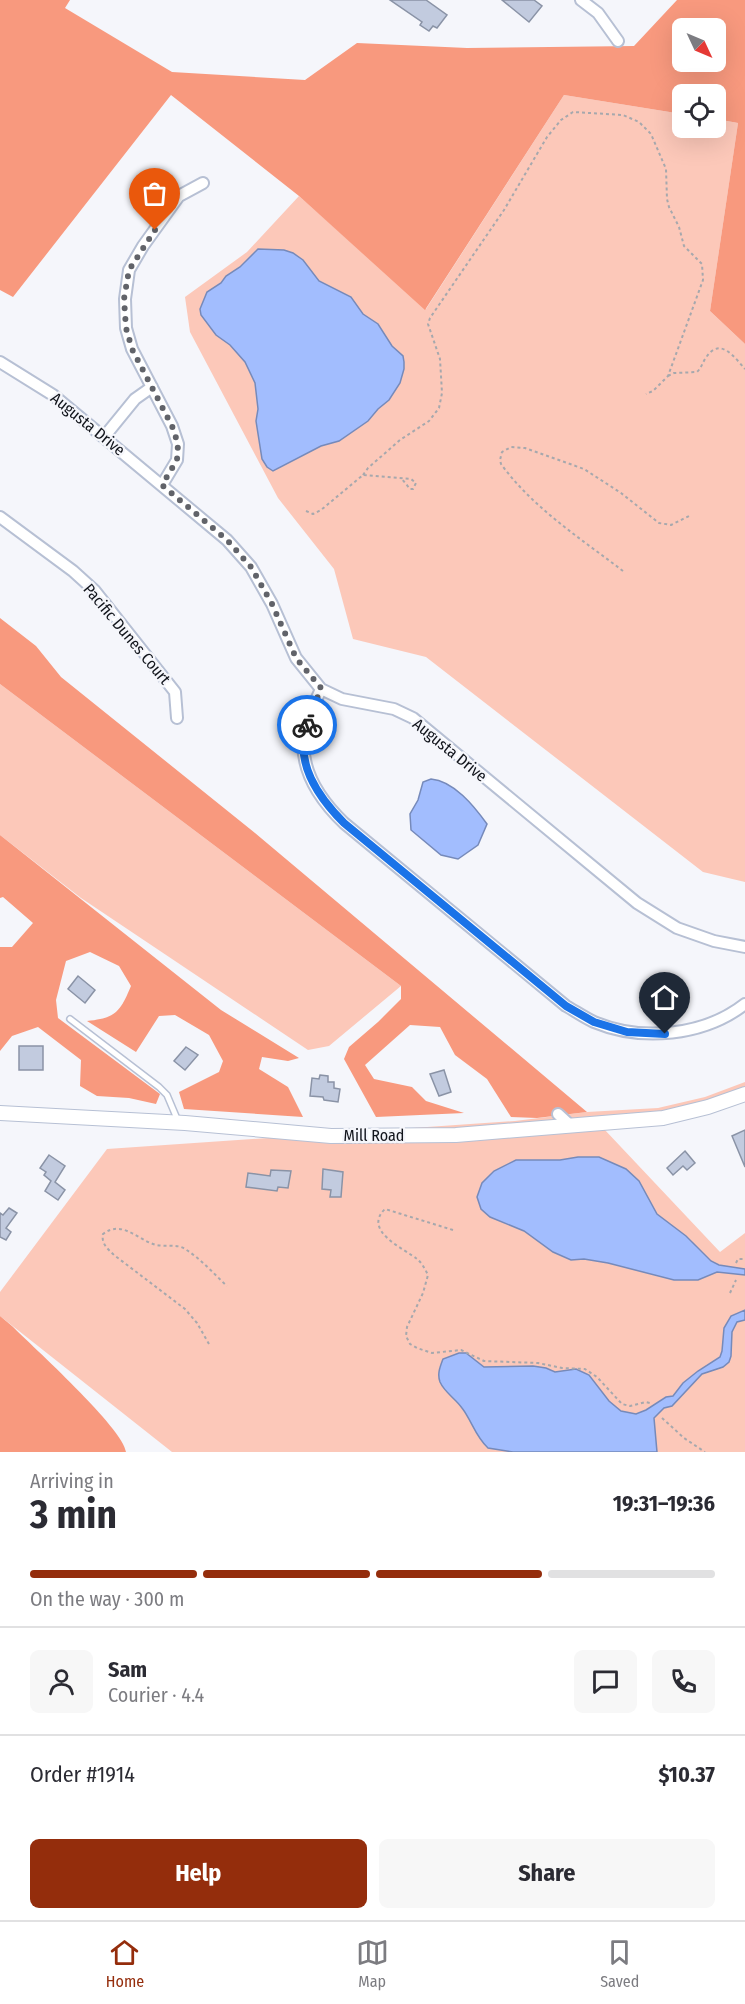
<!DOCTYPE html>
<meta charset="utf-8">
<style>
body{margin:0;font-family:"Fira Sans Condensed",sans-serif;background:#f7f7f7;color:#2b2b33;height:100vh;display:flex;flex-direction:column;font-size:22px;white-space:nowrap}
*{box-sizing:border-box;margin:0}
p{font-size:20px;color:#7c7c81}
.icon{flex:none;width:33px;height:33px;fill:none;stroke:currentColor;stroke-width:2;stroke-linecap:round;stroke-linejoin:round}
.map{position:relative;height:1452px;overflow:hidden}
.drawer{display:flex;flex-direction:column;background:#fff;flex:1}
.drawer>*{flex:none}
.needle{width:39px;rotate:134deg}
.controls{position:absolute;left:672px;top:18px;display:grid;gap:12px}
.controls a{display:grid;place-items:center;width:54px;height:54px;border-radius:9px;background:#fff;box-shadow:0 6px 24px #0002;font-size:30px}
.pin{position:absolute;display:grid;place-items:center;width:51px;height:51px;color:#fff;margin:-62px -26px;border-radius:50% 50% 50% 0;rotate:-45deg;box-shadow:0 0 6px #0007}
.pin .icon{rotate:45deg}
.courier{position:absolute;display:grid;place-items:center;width:60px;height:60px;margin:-30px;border:4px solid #1a73e8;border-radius:50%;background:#fff;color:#222;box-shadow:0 2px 8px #0007}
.headline em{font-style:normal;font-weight:700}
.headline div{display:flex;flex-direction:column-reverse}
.headline{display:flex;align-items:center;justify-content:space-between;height:102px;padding:0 30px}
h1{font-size:39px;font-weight:700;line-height:45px}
.bar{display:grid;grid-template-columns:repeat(4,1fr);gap:9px 6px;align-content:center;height:72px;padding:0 30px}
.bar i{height:8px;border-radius:4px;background:#e1e1e2}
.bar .on{background:#942d0c}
.bar p{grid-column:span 4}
.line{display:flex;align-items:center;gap:15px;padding:0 30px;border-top:2px solid #e1e1e2}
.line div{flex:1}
.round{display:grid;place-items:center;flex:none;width:63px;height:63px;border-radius:9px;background:#f7f7f7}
.primary-button{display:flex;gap:12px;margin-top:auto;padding:12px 30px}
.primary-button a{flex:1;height:69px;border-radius:9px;background:#942d0c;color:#fff;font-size:24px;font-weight:700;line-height:69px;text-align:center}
.primary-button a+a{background:#f7f7f7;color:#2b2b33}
.menu{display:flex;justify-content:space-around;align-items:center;height:84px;border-top:2px solid #e1e1e2;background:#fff;font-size:16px;color:#7c7c81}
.menu a{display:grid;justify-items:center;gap:3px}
.menu .on{color:#942d0c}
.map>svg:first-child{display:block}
.green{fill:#fcc8b9}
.forest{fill:#f8997e;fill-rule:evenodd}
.water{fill:#a2bdfe;stroke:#768aba;stroke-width:1.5}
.building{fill:#c2cbdf;stroke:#8a93a6;stroke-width:1.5}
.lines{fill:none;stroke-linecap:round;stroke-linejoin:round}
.service-casing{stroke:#b7c0d4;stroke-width:8}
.minor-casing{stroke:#b7c0d4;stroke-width:14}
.secondary-casing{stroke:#b7c0d4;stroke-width:16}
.path{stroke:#a6a8ad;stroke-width:2;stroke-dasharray:3 3;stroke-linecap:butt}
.service{stroke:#fff;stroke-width:5}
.minor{stroke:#fff;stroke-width:10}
.secondary{stroke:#fff;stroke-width:14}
.done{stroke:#616369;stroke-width:6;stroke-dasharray:0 10.8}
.route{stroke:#1a73e8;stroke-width:8}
.labels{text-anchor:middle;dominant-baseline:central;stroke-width:4.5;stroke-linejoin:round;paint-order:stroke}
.street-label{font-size:16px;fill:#11141b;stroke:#f5f6fb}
</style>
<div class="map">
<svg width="745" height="1452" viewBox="0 0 745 1452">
<rect width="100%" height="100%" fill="#f5f6fb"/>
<path class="green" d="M 564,95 L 682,114 L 682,128 L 716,128 L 716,119 L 738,123 L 710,311 L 745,344 L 745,882 L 703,872 L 426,657 L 353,639 L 334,569 L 278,498 L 190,332 L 185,297 L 247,252 L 299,196 L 426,309 Z
M 0,684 L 401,986 L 329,1046 L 308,1050 L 81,898 L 0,835 Z
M 745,1082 L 745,1098 L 604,1129 L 720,1252 L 745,1233 L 745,1452 L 172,1452 L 0,1316 L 0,1292 L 107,1149 L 515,1121 L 587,1112 L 658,1108 L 705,1097 Z"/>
<path class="forest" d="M 0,0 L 70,0 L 65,8 L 172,72 L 305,80 L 357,43 L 467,48 L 634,46 L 677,0 L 745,0 L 745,344 L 710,311 L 738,123 L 716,119 L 716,94 L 682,94 L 682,114 L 564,95 L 425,310 L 299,196 L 171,95 L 13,297 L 0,290 ZM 682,28 L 716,28 L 716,62 L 682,62 Z
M 0,618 L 36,646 L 61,677 L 255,833 L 587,1112 L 537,1118 L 511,1117 L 487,1079 L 455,1055 L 440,1027 L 410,1025 L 365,1065 L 374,1079 L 412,1087 L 426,1101 L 464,1113 L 376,1117 L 344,1059 L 349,1047 L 378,1022 L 401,999 L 401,986 L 0,684 Z
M 0,835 L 221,1010 L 299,1058 L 288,1061 L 262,1057 L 259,1069 L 288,1087 L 303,1117 L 184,1109 L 179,1092 L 219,1072 L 223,1061 L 209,1035 L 175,1015 L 159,1016 L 136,1052 L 87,1021 C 116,1018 120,1012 131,986 L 119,966 L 90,952 L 66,961 L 56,1000 L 58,1018 L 160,1094 L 156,1104 L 129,1098 L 97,1096 L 80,1086 L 81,1060 L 38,1027 L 12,1036 L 0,1051 L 0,947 L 12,947 L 33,923 L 3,897 L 0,898 Z
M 0,1316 L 12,1326 C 32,1346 124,1429 126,1452 L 0,1452 Z"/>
<path class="water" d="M 258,249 L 284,250 L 293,253 L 303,260 L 319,281 L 351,297 L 363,314 L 378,324 L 392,346 L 403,356 L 404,362 L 404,369 L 400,383 L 389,400 L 378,409 L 368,421 L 339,441 L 321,446 L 273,471 L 267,467 L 262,459 L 256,421 L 258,409 L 255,383 L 245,362 L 230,345 L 216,335 L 201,315 L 200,309 L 207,292 L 221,283 L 226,276 L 240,267 Z
M 431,779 C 454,781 474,806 487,824 L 478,845 L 458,859 L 441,855 L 411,830 L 410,814 L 418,800 L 423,782 Z
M 578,1157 L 599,1157 L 626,1169 L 639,1181 L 657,1214 L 686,1236 L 711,1261 L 719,1265 L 745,1269 L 745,1275 L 717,1272 L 698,1280 L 674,1280 L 608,1263 L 584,1259 L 571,1260 L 553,1252 L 524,1231 L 490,1217 L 481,1209 L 477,1197 L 482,1183 L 494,1171 L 516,1160 L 560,1160 Z
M 745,1310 L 745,1320 L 737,1322 L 732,1332 L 731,1356 L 729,1362 L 723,1367 L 702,1374 L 672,1406 L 664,1408 L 654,1418 L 657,1452 L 513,1452 L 488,1448 C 475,1436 472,1421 462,1408 C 455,1398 445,1393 440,1382 C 437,1374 440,1367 443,1359 L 459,1353 L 466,1353 L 484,1367 L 533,1366 L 546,1368 L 555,1372 L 576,1369 L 589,1375 L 609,1401 L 621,1411 L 636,1414 L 646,1410 L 666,1397 L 673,1396 L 683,1383 L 698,1371 L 720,1357 L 722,1351 L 724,1328 L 731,1316 Z"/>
<path class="building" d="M 390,0 L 426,0 L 447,15 L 437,28 L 433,26 L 429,31 L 420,25 L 422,22 Z
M 502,0 L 534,0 L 542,6 L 529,22 Z
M 78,976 L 95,990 L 85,1003 L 68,989 Z
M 19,1046 L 43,1046 L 43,1070 L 19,1070 Z
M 186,1047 L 198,1055 L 185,1070 L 174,1061 Z
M 444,1070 L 451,1092 L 439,1096 L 430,1074 Z
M 320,1075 L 328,1076 L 328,1082 L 334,1082 L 334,1088 L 340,1089 L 338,1102 L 324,1100 L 323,1097 L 310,1096 L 312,1078 L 319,1079 Z
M 745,1130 L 745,1167 L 732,1136 Z
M 685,1151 L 695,1163 L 687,1170 L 683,1166 L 673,1175 L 667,1168 Z
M 49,1155 L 65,1166 L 55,1182 L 65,1190 L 58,1200 L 45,1191 L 51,1181 L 44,1175 L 46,1172 L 40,1168 Z
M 323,1169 L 343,1172 L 341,1197 L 330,1197 L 331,1190 L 322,1189 Z
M 271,1170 L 291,1171 L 288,1188 L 278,1187 L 277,1191 L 246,1187 L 248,1173 L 270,1176 Z
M 9,1208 L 17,1213 L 6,1228 L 11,1232 L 6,1240 L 0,1237 L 0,1213 L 3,1215 Z"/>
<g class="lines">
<g class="service-casing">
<path id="service" d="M 70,1019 L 159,1087 L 167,1095 L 178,1121"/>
</g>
<g class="minor-casing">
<path id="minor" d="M 581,0 L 598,13 L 618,41
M 0,362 L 53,395 L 227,540 L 251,567 L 272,604 L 296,658 L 321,689 L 342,699 L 394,709 L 413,718 L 637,903 L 677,928 L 714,941 L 745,947
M 104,437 L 135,399 L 152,387
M 162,485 L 177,460 L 178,444 L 172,426 L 132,349 L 126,328 L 125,299 L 129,270 L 143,246 L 179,196 L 203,183
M 0,517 L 73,571 L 95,591 L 175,692 L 177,718
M 321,689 C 316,701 308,715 305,728 C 297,766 318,798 344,823 L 566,1006 C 575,1011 585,1018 594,1022 C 642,1042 704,1036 745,1004
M 558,1114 L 571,1126"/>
</g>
<g class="secondary-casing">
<path id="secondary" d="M 0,1113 L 185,1123 L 331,1136 L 456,1135 L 663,1118 L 708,1107 L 745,1094"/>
</g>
<path class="path" d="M 668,376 L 674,373 L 697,372 C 702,367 703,361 707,356 C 721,337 735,358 745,369
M 363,475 L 368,468 L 400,440 L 429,421 L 439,408 L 442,393 L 440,359 L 428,324 L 430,318 L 504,210 L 547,137 L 561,120 L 573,112 L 623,115 L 639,122 L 651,134 L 666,169 L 667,199 L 669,207 L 679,227 L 684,246 L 702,264 L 703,280 L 668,376 L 653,391 L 646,394
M 306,511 L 313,514 L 321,510 L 363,475 L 411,479 L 416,483 L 413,489 L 410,489 L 402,479
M 623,571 C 580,538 533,508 501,464 L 500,460 L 502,452 L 511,447 L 525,448 L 584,469 L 621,493 L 659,523 L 671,525 L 689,516
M 453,1230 L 385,1209 C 362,1231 405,1249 417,1259 C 422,1263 425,1269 428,1275 L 423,1293 L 407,1327 L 406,1336 L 410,1344 L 417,1348 L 432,1353 L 461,1350 L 484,1361 L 538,1363 L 562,1368 L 585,1369 L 597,1377 L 622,1404 L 630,1406 L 646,1402 L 650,1403
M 736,1263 L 738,1259 L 745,1259
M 730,1293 L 736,1280
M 209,1344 L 197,1323 L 185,1309 L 114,1255 C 108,1249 101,1244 103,1234 C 121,1220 136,1238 153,1244 C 164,1248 176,1243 185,1249 C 200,1258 214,1274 227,1286
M 662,1418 L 684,1438 L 705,1452"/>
<use href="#service" class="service"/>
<use href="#minor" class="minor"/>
<use href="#secondary" class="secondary"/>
</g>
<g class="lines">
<path class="done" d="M 155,230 L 129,270 L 124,299 L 126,328 L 132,349 L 172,426 L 178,444 L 177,460 L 162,485 L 227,540 L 251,567 L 272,604 L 296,658 L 321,688 L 307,725"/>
<path class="route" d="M 307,725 C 294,763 318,797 344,823 L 566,1006 L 594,1022 L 627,1032 L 665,1034"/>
</g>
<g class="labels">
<g class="street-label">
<text transform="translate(88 424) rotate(39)">Augusta Drive</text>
<text transform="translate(127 634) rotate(50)">Pacific Dunes Court</text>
<text transform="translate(450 750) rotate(39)">Augusta Drive</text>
<text x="374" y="1135">Mill Road</text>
</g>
</g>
</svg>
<div class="controls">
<a><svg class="needle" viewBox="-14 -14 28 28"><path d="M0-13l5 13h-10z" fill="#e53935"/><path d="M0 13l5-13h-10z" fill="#7c7c81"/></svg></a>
<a><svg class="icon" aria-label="locate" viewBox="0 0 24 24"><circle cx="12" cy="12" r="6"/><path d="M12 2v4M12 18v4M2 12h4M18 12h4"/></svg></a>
</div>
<div class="pin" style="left:155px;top:230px;background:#ea580c"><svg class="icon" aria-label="bag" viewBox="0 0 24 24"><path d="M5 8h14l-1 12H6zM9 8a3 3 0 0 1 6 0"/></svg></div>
<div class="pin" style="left:665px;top:1034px;background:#1f2937"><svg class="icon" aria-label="home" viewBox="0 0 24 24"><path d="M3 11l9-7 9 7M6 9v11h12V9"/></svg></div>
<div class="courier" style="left:307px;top:725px"><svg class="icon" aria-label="bike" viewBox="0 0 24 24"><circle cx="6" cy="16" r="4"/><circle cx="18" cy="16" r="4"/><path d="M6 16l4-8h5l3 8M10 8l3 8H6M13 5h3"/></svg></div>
</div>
<section class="drawer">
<div class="headline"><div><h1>3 min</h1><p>Arriving in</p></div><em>19:31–19:36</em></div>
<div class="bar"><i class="on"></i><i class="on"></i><i class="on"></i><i></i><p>On the way · 300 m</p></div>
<div class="line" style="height:108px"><a class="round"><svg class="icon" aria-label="person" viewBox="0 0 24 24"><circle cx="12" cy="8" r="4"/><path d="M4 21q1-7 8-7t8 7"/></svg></a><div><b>Sam</b><p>Courier · 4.4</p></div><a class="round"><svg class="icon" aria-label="chat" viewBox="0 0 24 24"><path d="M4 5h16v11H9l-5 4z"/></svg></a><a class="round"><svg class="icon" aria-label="phone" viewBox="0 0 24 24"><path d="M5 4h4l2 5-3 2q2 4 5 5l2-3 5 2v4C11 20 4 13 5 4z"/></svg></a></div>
<div class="line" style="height:78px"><div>Order #1914</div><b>$10.37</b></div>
<div class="primary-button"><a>Help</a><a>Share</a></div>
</section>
<nav class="menu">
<a class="on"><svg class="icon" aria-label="home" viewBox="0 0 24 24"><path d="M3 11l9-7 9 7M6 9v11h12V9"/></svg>Home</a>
<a><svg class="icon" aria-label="map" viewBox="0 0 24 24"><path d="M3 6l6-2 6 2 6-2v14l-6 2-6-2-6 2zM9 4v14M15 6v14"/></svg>Map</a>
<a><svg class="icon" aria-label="saved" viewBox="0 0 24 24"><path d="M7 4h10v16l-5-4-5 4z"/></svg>Saved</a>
</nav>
